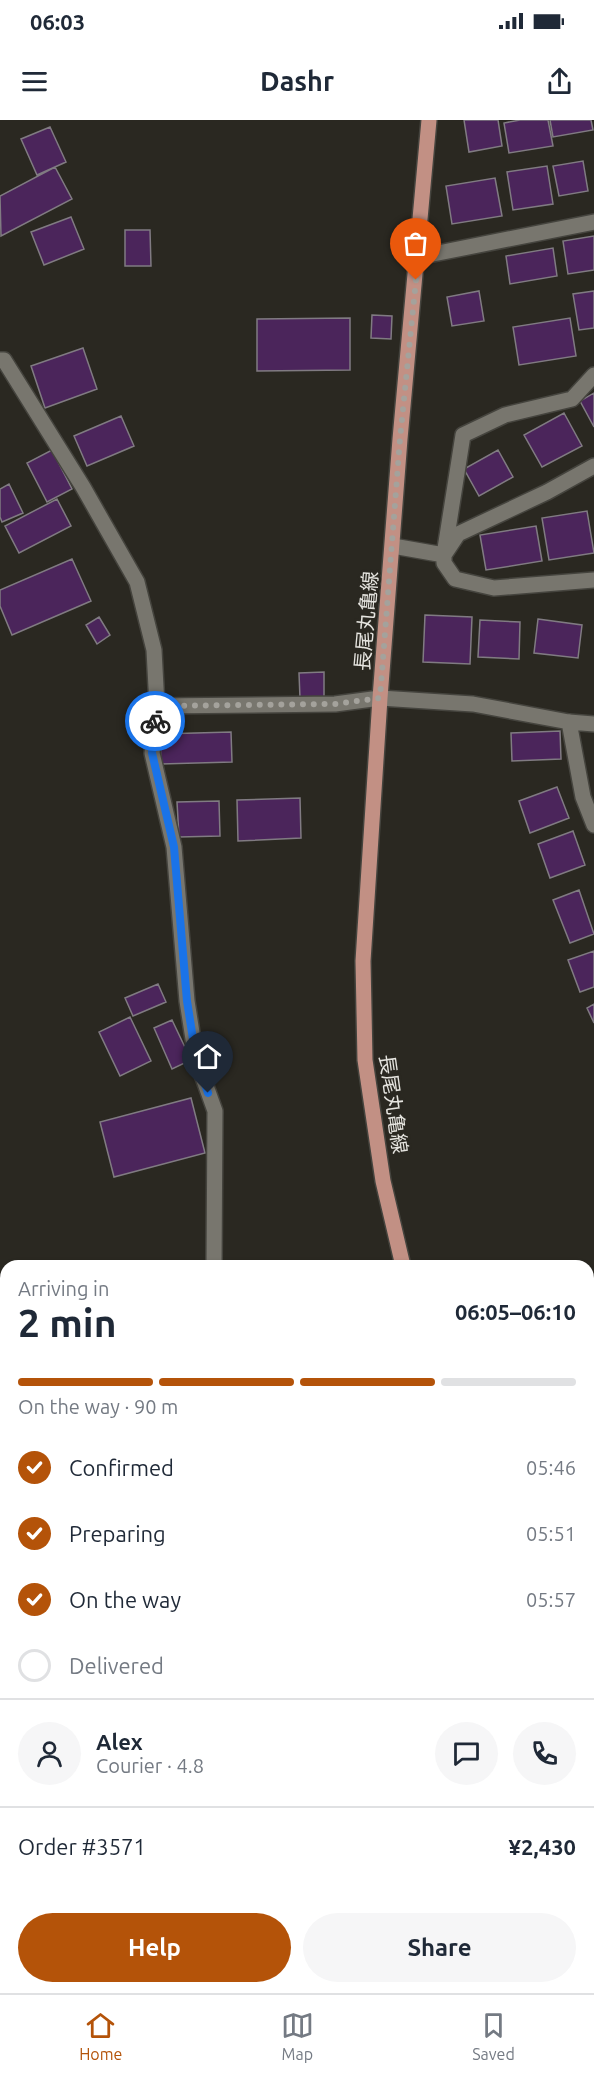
<!DOCTYPE html>
<meta charset="utf-8">
<style>
body{margin:0;font-family:Ubuntu,"Noto Sans JP",sans-serif;background:#f6f6f7;color:#1f2937;height:100vh;display:flex;flex-direction:column;font-size:22px;white-space:nowrap}
*{box-sizing:border-box;margin:0}
p{font-size:20px;color:#747a83}
.icon{flex:none;width:33px;height:33px;fill:none;stroke:currentColor;stroke-width:2;stroke-linecap:round;stroke-linejoin:round}
.map{position:relative;flex:1;overflow:hidden}
.sheet{position:absolute;left:0px;top:1140px;width:594px;height:734px;display:flex;flex-direction:column;background:#fff;border-radius:18px 18px 0 0;box-shadow:0 2px 4px #0004}
.sheet>*{flex:none}
.pin{position:absolute;display:grid;place-items:center;width:51px;height:51px;color:#fff;margin:-62px -26px;border-radius:50% 50% 50% 0;rotate:-45deg;box-shadow:0 0 6px #0007}
.pin .icon{rotate:45deg}
.courier{position:absolute;display:grid;place-items:center;width:60px;height:60px;margin:-30px;border:4px solid #1a73e8;border-radius:50%;background:#fff;color:#222;box-shadow:0 2px 8px #0007}
.head em{font-style:normal;font-weight:600}
.head div{display:flex;flex-direction:column-reverse}
.head{display:flex;align-items:center;justify-content:space-between;height:102px;padding:0 18px}
h1{font-size:39px;font-weight:600;line-height:45px}
.bar{display:grid;grid-template-columns:repeat(4,1fr);gap:9px 6px;align-content:center;height:72px;padding:0 18px}
.bar i{height:8px;border-radius:4px;background:#e0e1e3}
.bar .active{background:#b45309}
.bar p{grid-column:span 4}
.line{display:flex;align-items:center;gap:15px;padding:0 18px;border-top:2px solid #e0e1e3}
.line div{flex:1}
.round{display:grid;place-items:center;flex:none;width:63px;height:63px;border-radius:32px;background:#f6f6f7}
ol{padding:0 18px;list-style:none}
li{display:flex;align-items:center;gap:18px;height:66px}
li p{margin-inline-start:auto}
li .icon{padding:6px;border-radius:50%;background:#b45309;color:#fff;stroke-width:4}
li:last-child{color:#747a83}
li i{width:33px;height:33px;border:3px solid #e0e1e3;border-radius:50%}
.button{display:flex;gap:12px;margin-top:auto;padding:12px 18px}
.button a{flex:1;height:69px;border-radius:36px;background:#b45309;color:#fff;font-size:24px;font-weight:600;line-height:69px;text-align:center}
.button a+a{background:#f6f6f7;color:#1f2937}
.status{display:flex;justify-content:space-between;align-items:center;height:42px;padding:0 30px;background:#fff;direction:ltr}
.status svg{height:16px;fill:currentColor}
header{display:flex;justify-content:space-between;align-items:center;height:78px;padding:0 18px;background:#fff;font-size:27px;font-weight:600}
.dock{display:flex;justify-content:space-around;align-items:center;height:84px;border-top:2px solid #e0e1e3;background:#fff;font-size:16px;color:#747a83}
.dock a{display:grid;justify-items:center;gap:3px}
.dock .active{color:#b45309}
.map>svg:first-child{display:block}
.building{fill:#4b255b;stroke:#807b82;stroke-width:1.5}
.lines{fill:none;stroke-linecap:round;stroke-linejoin:round}
.minor-casing{stroke:#45443e;stroke-width:18}
.primary-casing{stroke:#45443e;stroke-width:18}
.minor{stroke:#78766e;stroke-width:15}
.primary{stroke:#c29084;stroke-width:15}
.done{stroke:#a4a29c;stroke-width:6;stroke-dasharray:0 10.8}
.route{stroke:#1a73e8;stroke-width:8}
.labels{text-anchor:middle;dominant-baseline:central;stroke-width:5;stroke-linejoin:round;paint-order:stroke}
.street-label{font-size:20px;fill:#e5e4df;stroke:#2a2821}
</style>
<div class="status"><b>06:03</b><svg viewBox="0 0 49 12"><path d="M0 12V9h3v3zM5 12V6h3v6zM10 12V3h3v9zM15 12V0h3v12zM26 1h20v11H26zM47 4h2v5h-2z"/></svg></div>
<header><svg class="icon" aria-label="menu" viewBox="0 0 24 24"><path d="M4 6h16M4 12h16M4 18h16"/></svg>Dashr<svg class="icon" aria-label="share" viewBox="0 0 24 24"><path d="M12 15V3M7 8l5-5 5 5M5 13v7h14v-7"/></svg></header>
<div class="map">
<svg width="594" height="1873" viewBox="0 0 594 1873">
<rect width="100%" height="100%" fill="#2a2821"/>
<path class="building" d="M 464,0 L 498,0 L 502,26 L 469,32 Z
M 520,0 L 548,0 L 553,26 L 509,33 L 504,3 Z
M 550,0 L 591,0 L 593,10 L 553,17 Z
M 50,7 L 66,42 L 37,55 L 21,19 Z
M 583,41 L 588,71 L 559,76 L 553,46 Z
M 547,46 L 553,84 L 513,90 L 507,52 Z
M 55,47 L 72,79 L 1,116 L 0,76 Z
M 495,58 L 502,96 L 452,104 L 446,66 Z
M 71,97 L 84,129 L 44,145 L 31,112 Z
M 125,110 L 150,110 L 151,146 L 125,146 Z
M 594,116 L 594,150 L 568,154 L 563,121 Z
M 553,128 L 557,156 L 510,164 L 506,136 Z
M 479,171 L 484,201 L 452,206 L 447,177 Z
M 594,171 L 594,208 L 579,210 L 573,174 Z
M 372,195 L 392,196 L 391,219 L 371,218 Z
M 350,198 L 350,250 L 257,251 L 257,199 Z
M 570,198 L 576,236 L 519,245 L 513,207 Z
M 83,228 L 97,269 L 45,288 L 31,246 Z
M 594,273 L 594,307 L 580,281 Z
M 564,293 L 582,326 L 542,347 L 524,315 Z
M 121,296 L 134,326 L 87,346 L 74,316 Z
M 52,330 L 72,369 L 47,382 L 27,343 Z
M 498,330 L 513,357 L 479,376 L 464,349 Z
M 9,364 L 23,393 L 2,402 L 0,397 L 0,369 Z
M 57,379 L 71,406 L 19,433 L 5,406 Z
M 587,391 L 594,433 L 549,440 L 542,398 Z
M 536,406 L 542,441 L 486,450 L 480,415 Z
M 72,439 L 91,481 L 12,515 L 0,486 L 0,470 Z
M 425,495 L 472,497 L 470,544 L 423,542 Z
M 99,497 L 110,515 L 97,524 L 86,505 Z
M 538,499 L 582,505 L 578,538 L 534,533 Z
M 480,500 L 520,502 L 519,539 L 478,537 Z
M 324,552 L 324,577 L 300,578 L 299,553 Z
M 560,611 L 561,639 L 512,641 L 511,613 Z
M 231,612 L 232,642 L 161,644 L 160,614 Z
M 557,667 L 569,698 L 530,713 L 519,681 Z
M 300,678 L 301,718 L 238,721 L 237,680 Z
M 219,681 L 220,716 L 179,717 L 177,682 Z
M 573,711 L 585,745 L 550,758 L 538,724 Z
M 579,770 L 594,814 L 570,823 L 553,780 Z
M 594,831 L 594,867 L 580,872 L 568,840 Z
M 158,864 L 166,882 L 133,896 L 125,878 Z
M 594,884 L 594,903 L 587,888 Z
M 130,897 L 151,941 L 120,956 L 99,912 Z
M 172,900 L 191,940 L 172,949 L 154,908 Z
M 191,978 L 205,1033 L 114,1057 L 100,1002 Z
M 594,1164 L 594,1189 L 588,1179 L 588,1168 Z
M 6,1780 L 6,1814 L 0,1817 L 0,1783 Z
M 212,1868 L 279,1868 L 281,1873 L 214,1873 Z"/>
<g class="lines">
<g class="minor-casing">
<path id="minor" d="M 418,137 L 594,102
M 0,240 L 4,240 L 83,367 L 137,462 L 154,530 L 157,586 L 152,633 L 174,727 L 187,881 L 196,938 L 215,991 L 214,1146
M 594,255 L 572,279 L 505,295 L 463,315 L 444,435 L 444,443 L 455,459 L 494,468 L 594,460
M 393,426 L 444,435 L 458,414 L 547,372 L 594,346
M 157,586 L 335,584 L 380,578 L 473,584 L 569,602 L 594,604
M 569,602 L 583,677 L 594,705
M 196,1868 L 196,1873"/>
</g>
<g class="primary-casing">
<path id="primary" d="M 403,1146 L 383,1061 L 365,940 L 363,841 L 380,578 L 400,319 L 429,0
M 574,1868 L 575,1873"/>
</g>
<use href="#minor" class="minor"/>
<use href="#primary" class="primary"/>
</g>
<g class="lines">
<path class="done" d="M 155,601 L 156,586 L 335,584 L 380,578 L 400,319 L 416,160"/>
<path class="route" d="M 155,601 L 152,633 L 174,727 L 187,881 L 196,938 L 208,973"/>
</g>
<g class="labels">
<g class="street-label">
<text transform="translate(366 501) rotate(-85)">長尾丸亀線</text>
<text transform="translate(394 984) rotate(82)">長尾丸亀線</text>
</g>
</g>
</svg>
<div class="pin" style="left:416px;top:160px;background:#ea580c"><svg class="icon" aria-label="bag" viewBox="0 0 24 24"><path d="M5 8h14l-1 12H6zM9 8a3 3 0 0 1 6 0"/></svg></div>
<div class="pin" style="left:208px;top:973px;background:#1f2937"><svg class="icon" aria-label="home" viewBox="0 0 24 24"><path d="M3 11l9-7 9 7M6 9v11h12V9"/></svg></div>
<div class="courier" style="left:155px;top:601px"><svg class="icon" aria-label="bike" viewBox="0 0 24 24"><circle cx="6" cy="16" r="4"/><circle cx="18" cy="16" r="4"/><path d="M6 16l4-8h5l3 8M10 8l3 8H6M13 5h3"/></svg></div>
<section class="sheet">
<div class="head"><div><h1>2 min</h1><p>Arriving in</p></div><em>06:05–06:10</em></div>
<div class="bar"><i class="active"></i><i class="active"></i><i class="active"></i><i></i><p>On the way · 90 m</p></div>
<ol>
<li><svg class="icon" aria-label="check" viewBox="0 0 24 24"><path d="M5 12l5 5 9-10"/></svg>Confirmed<p>05:46</p></li>
<li><svg class="icon" aria-label="check" viewBox="0 0 24 24"><path d="M5 12l5 5 9-10"/></svg>Preparing<p>05:51</p></li>
<li><svg class="icon" aria-label="check" viewBox="0 0 24 24"><path d="M5 12l5 5 9-10"/></svg>On the way<p>05:57</p></li>
<li><i></i>Delivered</li>
</ol>
<div class="line" style="height:108px"><a class="round"><svg class="icon" aria-label="person" viewBox="0 0 24 24"><circle cx="12" cy="8" r="4"/><path d="M4 21q1-7 8-7t8 7"/></svg></a><div><b>Alex</b><p>Courier · 4.8</p></div><a class="round"><svg class="icon" aria-label="chat" viewBox="0 0 24 24"><path d="M4 5h16v11H9l-5 4z"/></svg></a><a class="round"><svg class="icon" aria-label="phone" viewBox="0 0 24 24"><path d="M5 4h4l2 5-3 2q2 4 5 5l2-3 5 2v4C11 20 4 13 5 4z"/></svg></a></div>
<div class="line" style="height:78px"><div>Order #3571</div><b>¥2,430</b></div>
<div class="button"><a>Help</a><a>Share</a></div>
</section>
</div>
<nav class="dock">
<a class="active"><svg class="icon" aria-label="home" viewBox="0 0 24 24"><path d="M3 11l9-7 9 7M6 9v11h12V9"/></svg>Home</a>
<a><svg class="icon" aria-label="map" viewBox="0 0 24 24"><path d="M3 6l6-2 6 2 6-2v14l-6 2-6-2-6 2zM9 4v14M15 6v14"/></svg>Map</a>
<a><svg class="icon" aria-label="saved" viewBox="0 0 24 24"><path d="M7 4h10v16l-5-4-5 4z"/></svg>Saved</a>
</nav>
